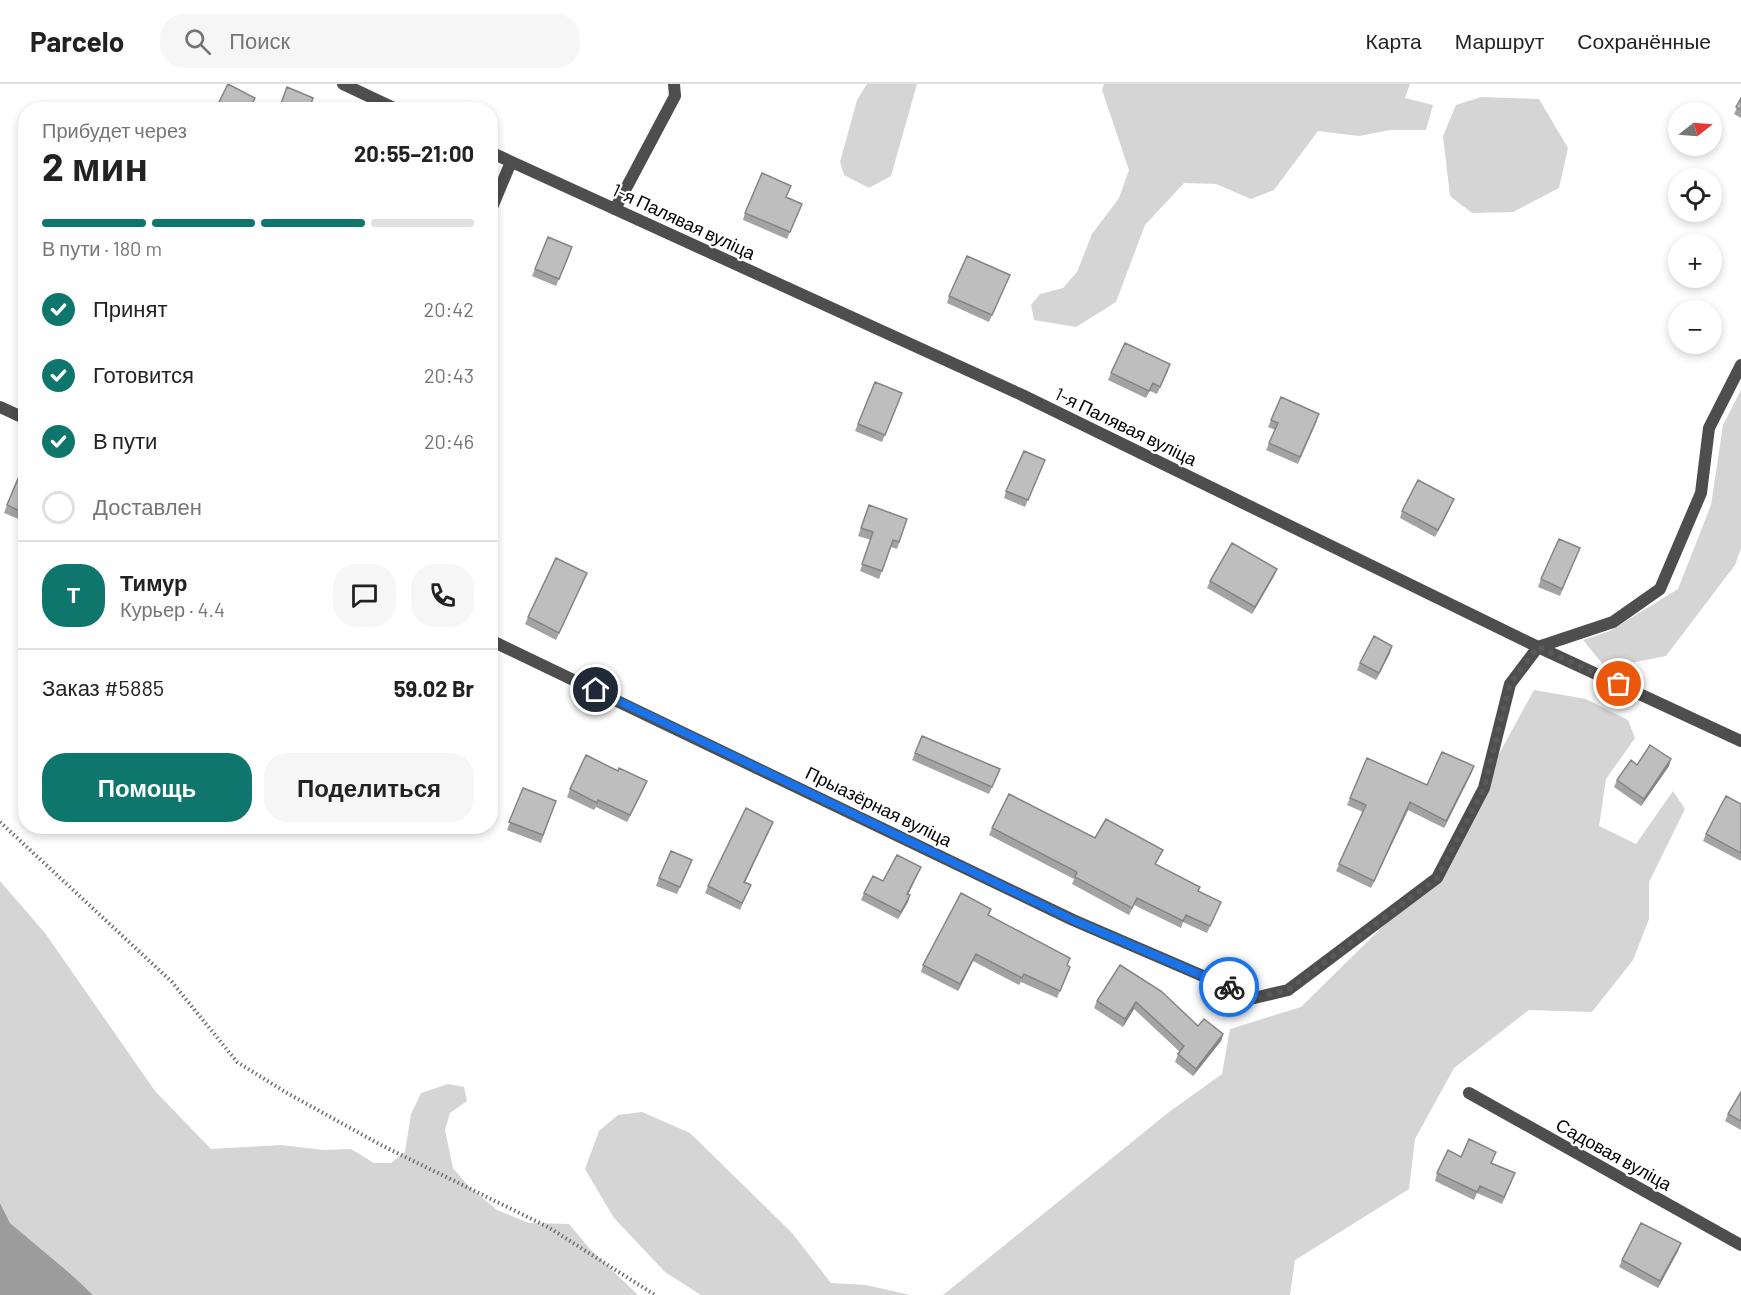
<!DOCTYPE html>
<html lang="ru">
<meta charset="utf-8">
<style>
body{margin:0;font-family:Barlow,sans-serif;background:#f6f6f6;color:#222;height:100vh;display:flex;flex-direction:column;font-size:22px;white-space:nowrap}
*{box-sizing:border-box;margin:0}
p{font-size:20px;color:#767676}
.icon{flex:none;width:33px;height:33px;fill:none;stroke:currentColor;stroke-width:2;stroke-linecap:round;stroke-linejoin:round}
.map{position:relative;flex:1;overflow:hidden}
.details{position:absolute;left:18px;top:18px;width:480px;height:732px;display:flex;flex-direction:column;background:#fff;border-radius:24px;box-shadow:0 3px 9px #0003}
.details>*{flex:none}
.needle{width:39px;rotate:73deg}
.buttons{position:absolute;left:1668px;top:18px;display:grid;gap:12px}
.buttons a{display:grid;place-items:center;width:54px;height:54px;border-radius:50%;background:#fff;box-shadow:0 3px 9px #0003;font-size:30px}
.pin{position:absolute;display:grid;place-items:center;width:51px;height:51px;color:#fff;margin:-26px;border:3px solid #fff;border-radius:50%;box-shadow:0 2px 6px #0007}
.courier{position:absolute;display:grid;place-items:center;width:60px;height:60px;margin:-30px;border:4px solid #1a73e8;border-radius:50%;background:#fff;color:#222;box-shadow:0 2px 8px #0007}
.summary em{font-style:normal;font-weight:700}
.summary div{display:flex;flex-direction:column-reverse}
.summary{display:flex;align-items:center;justify-content:space-between;height:102px;padding:0 24px}
h1{font-size:39px;font-weight:700;line-height:45px}
.bar{display:grid;grid-template-columns:repeat(4,1fr);gap:9px 6px;align-content:center;height:72px;padding:0 24px}
.bar i{height:8px;border-radius:4px;background:#e0e0e0}
.bar .on{background:#0f766e}
.bar p{grid-column:span 4}
.line{display:flex;align-items:center;gap:15px;padding:0 24px;border-top:2px solid #e0e0e0}
.line div{flex:1}
.round{display:grid;place-items:center;flex:none;width:63px;height:63px;border-radius:24px;background:#f6f6f6}
ol{padding:0 24px;list-style:none}
li{display:flex;align-items:center;gap:18px;height:66px}
li p{margin-inline-start:auto}
li .icon{padding:6px;border-radius:50%;background:#0f766e;color:#fff;stroke-width:4}
li:last-child{color:#767676}
li i{width:33px;height:33px;border:3px solid #e0e0e0;border-radius:50%}
.action{display:flex;gap:12px;margin-top:auto;padding:12px 24px}
.action a{flex:1;height:69px;border-radius:24px;background:#0f766e;color:#fff;font-size:24px;font-weight:700;line-height:69px;text-align:center}
.action a+a{background:#f6f6f6;color:#222}
header{display:flex;align-items:center;gap:36px;box-sizing:border-box;height:84px;padding:0 30px;background:#fff;border-bottom:2px solid #e0e0e0}
header strong{font-size:28px}
nav{display:flex;gap:33px;margin-inline-start:auto;font-size:21px}
.search{width:420px;height:54px;background:#f6f6f6;display:flex;align-items:center;gap:15px;box-sizing:border-box;padding:0 21px;border-radius:24px;color:#767676;font-size:22px}
.map>svg:first-child{display:block}
.green{fill:#d5d5d5}
.water{fill:#9c9c9c}
.lines{fill:none;stroke-linecap:round;stroke-linejoin:round}
.path{stroke:#707070;stroke-width:4;stroke-dasharray:1.5 3;stroke-linecap:butt}
.service{stroke:#4e4e4e;stroke-width:12}
.minor{stroke:#4e4e4e;stroke-width:12}
.wall{fill:#a3a3a3}
.shaded-wall{fill:#858585}
.building{fill:#bebebe;stroke:#858585;stroke-width:1.5}
.done{stroke:#595959;stroke-width:6;stroke-dasharray:0 10.8}
.route{stroke:#1a73e8;stroke-width:8}
.labels{text-anchor:middle;dominant-baseline:central;stroke-width:4.5;stroke-linejoin:round;paint-order:stroke}
.street-label{font-size:18px;fill:#000;stroke:#fff}
</style>
<header>
<strong>Parcelo</strong>
<div class="search"><svg class="icon" aria-label="search" viewBox="0 0 24 24"><circle cx="10" cy="10" r="6"/><path d="M15 15l6 6"/></svg>Поиск</div>
<nav><a>Карта</a><a>Маршрут</a><a>Сохранённые</a></nav>
</header>
<div class="map">
<svg width="1741" height="1211" viewBox="0 0 1741 1211">
<rect width="100%" height="100%" fill="#fff"/>
<path class="green" d="M 867,0 L 917,0 L 891,92 L 869,104 L 844,91 L 840,78 L 857,16 Z
M 1104,0 L 1410,0 L 1405,14 L 1433,21 L 1426,46 L 1390,46 L 1359,52 L 1318,47 L 1274,106 L 1251,115 L 1216,100 L 1184,99 L 1145,141 L 1116,218 L 1076,243 L 1034,236 L 1031,221 L 1040,210 L 1063,204 L 1077,188 L 1092,150 L 1119,114 L 1129,86 L 1102,6 Z
M 1481,13 L 1539,15 L 1568,64 L 1559,104 L 1513,128 L 1472,129 L 1450,112 L 1443,52 L 1456,21 Z
M 1741,306 L 1741,464 L 1735,481 L 1666,572 L 1606,584 L 1583,556 L 1610,547 L 1678,505 L 1711,421 L 1723,341 Z
M 1534,606 L 1586,615 L 1628,636 L 1635,654 L 1606,695 L 1599,742 L 1636,760 L 1673,707 L 1685,725 L 1649,798 L 1649,835 L 1633,876 L 1592,928 L 1529,926 L 1454,984 L 1415,1055 L 1409,1105 L 1295,1176 L 1290,1211 L 943,1211 L 1169,1028 L 1222,990 L 1230,945 L 1301,923 L 1430,796 Z
M 0,797 L 45,849 L 155,1007 L 211,1065 L 281,1061 L 324,1066 L 351,1065 L 374,1079 L 391,1079 L 405,1068 L 411,1030 L 421,1009 L 448,1000 L 464,1003 L 467,1017 L 450,1029 L 445,1046 L 453,1084 L 469,1103 L 497,1126 L 529,1139 L 569,1140 L 590,1165 L 638,1211 L 93,1211 L 73,1192 L 10,1139 L 0,1119 Z
M 642,1028 L 690,1049 L 792,1149 L 831,1199 L 866,1201 L 910,1211 L 701,1211 L 665,1188 L 614,1134 L 585,1085 L 599,1047 L 618,1031 Z"/>
<path class="water" d="M 0,1119 L 10,1139 L 73,1192 L 93,1211 L 0,1211 Z"/>
<g class="lines">
<path class="path" d="M 0,738 L 172,898 L 237,978 L 287,1009 L 381,1061 L 548,1143 L 655,1211"/>
<path class="service" d="M 615,125 L 675,12 L 674,0
M 490,128 L 511,78
M 1254,914 L 1288,906 L 1437,794 L 1484,704 L 1510,600 L 1538,563 L 1613,538 L 1660,505 L 1701,409 L 1709,344 L 1741,281"/>
<path class="minor" d="M 343,0 L 398,26
M 490,68 L 1022,311 L 1538,563 L 1741,657
M 0,323 L 26,335
M 490,556 L 1073,836 L 1254,914
M 1469,1009 L 1741,1161"/>
</g>
<path class="wall" d="M 1741,14 L 1741,34 L 1734,30 Z
M 786,113 L 802,120 L 787,155 L 743,136 L 745,129 Z
M 570,170 L 556,202 L 532,192 L 535,185 Z
M 1010,191 L 989,238 L 947,219 L 949,212 Z
M 1168,287 L 1157,310 L 1150,307 L 1146,314 L 1108,296 L 1111,289 Z
M 875,298 L 902,309 L 882,358 L 855,347 Z
M 1271,336 L 1317,337 L 1298,380 L 1266,366 L 1275,346 L 1268,343 Z
M 1042,383 L 1025,423 L 1004,414 L 1006,407 Z
M 26,387 L 26,438 L 4,429 L 7,421 Z
M 869,421 L 907,435 L 897,465 L 891,463 L 879,495 L 860,487 L 871,456 L 858,452 Z
M 1451,422 L 1435,453 L 1400,434 L 1402,427 Z
M 1577,471 L 1560,512 L 1538,503 L 1541,495 Z
M 1277,485 L 1274,492 L 1252,530 L 1207,504 L 1210,497 Z
M 587,489 L 556,556 L 525,540 L 528,533 Z
M 1390,569 L 1376,596 L 1357,586 L 1360,579 Z
M 915,669 L 1000,685 L 989,710 L 912,676 Z
M 1474,682 L 1471,690 L 1444,744 L 1408,726 L 1371,804 L 1336,787 L 1363,728 L 1347,721 L 1350,714 L 1427,701 Z
M 1669,682 L 1641,722 L 1614,703 L 1617,696 Z
M 618,687 L 644,704 L 627,738 L 596,723 L 594,726 L 567,713 L 570,705 Z
M 523,704 L 556,717 L 541,759 L 507,746 Z
M 1741,720 L 1741,777 L 1703,757 L 1706,750 Z
M 992,744 L 1095,754 L 1163,766 L 1156,780 L 1200,803 L 1198,807 L 1221,818 L 1207,849 L 1183,838 L 1181,844 L 1134,821 L 1129,831 L 1072,800 L 1074,795 L 989,751 Z
M 770,745 L 745,798 L 751,801 L 740,826 L 705,809 L 708,802 Z
M 692,776 L 677,810 L 656,802 L 659,794 Z
M 921,783 L 908,810 L 910,811 L 908,818 L 898,835 L 861,816 L 864,809 Z
M 991,825 L 989,831 L 1070,883 L 1057,914 L 1021,898 L 1019,901 L 973,877 L 958,907 L 921,888 L 923,881 Z
M 1120,881 L 1198,942 L 1223,950 L 1221,957 L 1193,992 L 1175,978 L 1178,970 L 1180,968 L 1134,925 L 1123,943 L 1094,924 L 1097,917 Z
M 1741,1008 L 1741,1046 L 1725,1037 L 1728,1030 Z
M 1461,1073 L 1492,1079 L 1512,1097 L 1502,1120 L 1477,1109 L 1474,1116 L 1435,1097 L 1437,1089 Z
M 1681,1159 L 1678,1167 L 1658,1204 L 1619,1183 L 1622,1176 Z"/>
<path class="shaded-wall" d="M 1454,415 L 1451,422 L 1435,453 L 1438,446 Z
M 1277,485 L 1274,492 L 1252,530 L 1255,523 Z
M 1392,562 L 1390,569 L 1376,596 L 1379,589 Z
M 1671,675 L 1669,682 L 1641,722 L 1644,715 Z
M 1474,682 L 1471,690 L 1444,744 L 1446,737 Z
M 647,697 L 644,704 L 627,738 L 630,731 Z
M 1410,718 L 1408,726 L 1371,804 L 1374,797 Z
M 773,738 L 770,745 L 742,805 L 744,798 Z
M 921,783 L 918,790 L 905,817 L 907,810 Z
M 910,811 L 908,818 L 898,835 L 901,828 Z
M 976,870 L 973,877 L 958,907 L 960,900 Z
M 1136,918 L 1134,925 L 1123,943 L 1125,935 Z
M 1223,950 L 1221,957 L 1193,992 L 1196,985 Z
M 1681,1159 L 1678,1167 L 1658,1204 L 1660,1197 Z"/>
<path class="building" d="M 228,0 L 255,14 L 249,26 L 215,26 Z
M 287,3 L 313,14 L 309,26 L 279,25 Z
M 1741,14 L 1741,26 L 1736,23 Z
M 762,89 L 791,102 L 786,113 L 802,120 L 790,148 L 745,129 Z
M 548,153 L 572,163 L 559,195 L 535,185 Z
M 967,172 L 1010,191 L 992,231 L 949,212 Z
M 1125,259 L 1170,280 L 1160,303 L 1153,299 L 1149,307 L 1111,289 Z
M 875,298 L 902,309 L 885,351 L 858,340 Z
M 1281,313 L 1319,330 L 1300,373 L 1269,359 L 1278,339 L 1271,336 Z
M 1024,367 L 1045,376 L 1028,416 L 1006,407 Z
M 22,385 L 26,387 L 26,430 L 7,421 Z
M 1418,396 L 1454,415 L 1438,446 L 1402,427 Z
M 869,421 L 907,435 L 899,458 L 893,456 L 882,487 L 862,480 L 873,448 L 861,444 Z
M 1559,455 L 1580,464 L 1562,505 L 1541,495 Z
M 1232,459 L 1277,485 L 1255,523 L 1210,497 Z
M 556,474 L 587,489 L 559,549 L 528,533 Z
M 1374,552 L 1392,562 L 1379,589 L 1360,579 Z
M 922,652 L 1000,685 L 992,703 L 915,669 Z
M 1650,661 L 1671,675 L 1644,715 L 1617,696 L 1631,676 L 1637,681 Z
M 1442,668 L 1474,682 L 1446,737 L 1410,718 L 1374,797 L 1339,780 L 1366,721 L 1350,714 L 1367,674 L 1427,701 Z
M 586,671 L 618,687 L 619,684 L 647,697 L 630,731 L 598,716 L 597,719 L 570,705 Z
M 523,704 L 556,717 L 543,751 L 509,738 Z
M 1009,710 L 1095,754 L 1106,735 L 1163,766 L 1155,780 L 1200,803 L 1198,807 L 1221,818 L 1210,842 L 1186,831 L 1183,837 L 1137,814 L 1132,824 L 1075,793 L 1077,788 L 992,744 Z
M 1726,712 L 1741,720 L 1741,769 L 1706,750 Z
M 746,724 L 773,738 L 744,798 L 751,801 L 742,819 L 708,802 Z
M 671,767 L 692,776 L 680,803 L 659,794 Z
M 897,771 L 921,783 L 907,810 L 910,811 L 901,828 L 864,809 L 873,792 L 883,797 Z
M 961,809 L 991,825 L 988,831 L 1070,874 L 1067,881 L 1070,883 L 1060,907 L 1024,890 L 1022,894 L 976,870 L 960,900 L 923,881 Z
M 1120,881 L 1161,907 L 1198,942 L 1204,935 L 1223,950 L 1196,985 L 1178,970 L 1184,962 L 1136,918 L 1125,935 L 1097,917 Z
M 1741,1008 L 1741,1037 L 1728,1030 Z
M 1469,1055 L 1496,1068 L 1491,1079 L 1515,1089 L 1504,1113 L 1480,1102 L 1477,1108 L 1437,1089 L 1448,1066 L 1461,1073 Z
M 1641,1139 L 1681,1159 L 1660,1197 L 1622,1176 Z"/>
<g class="lines">
<path class="done" d="M 1229,903 L 1254,914 L 1288,906 L 1437,794 L 1484,704 L 1510,600 L 1538,563 L 1619,600"/>
<path class="route" d="M 596,606 L 1073,836 L 1229,903"/>
</g>
<g class="labels">
<g class="street-label">
<text transform="translate(684 137) rotate(25)">1-я Палявая вуліца</text>
<text transform="translate(1126 342) rotate(26)">1-я Палявая вуліца</text>
<text transform="translate(879 722) rotate(26)">Прыазёрная вуліца</text>
<text transform="translate(1614 1070) rotate(29)">Садовая вуліца</text>
</g>
</g>
</svg>
<div class="buttons">
<a><svg class="needle" viewBox="-14 -14 28 28"><path d="M0-13l5 13h-10z" fill="#e53935"/><path d="M0 13l5-13h-10z" fill="#767676"/></svg></a>
<a><svg class="icon" aria-label="locate" viewBox="0 0 24 24"><circle cx="12" cy="12" r="6"/><path d="M12 2v4M12 18v4M2 12h4M18 12h4"/></svg></a>
<a>+</a>
<a>−</a>
</div>
<div class="pin" style="left:1619px;top:600px;background:#ea580c"><svg class="icon" aria-label="bag" viewBox="0 0 24 24"><path d="M5 8h14l-1 12H6zM9 8a3 3 0 0 1 6 0"/></svg></div>
<div class="pin" style="left:596px;top:606px;background:#1f2937"><svg class="icon" aria-label="home" viewBox="0 0 24 24"><path d="M3 11l9-7 9 7M6 9v11h12V9"/></svg></div>
<div class="courier" style="left:1229px;top:903px"><svg class="icon" aria-label="bike" viewBox="0 0 24 24"><circle cx="6" cy="16" r="4"/><circle cx="18" cy="16" r="4"/><path d="M6 16l4-8h5l3 8M10 8l3 8H6M13 5h3"/></svg></div>
<section class="details">
<div class="summary"><div><h1>2 мин</h1><p>Прибудет через</p></div><em>20:55–21:00</em></div>
<div class="bar"><i class="on"></i><i class="on"></i><i class="on"></i><i></i><p>В пути · 180 m</p></div>
<ol>
<li><svg class="icon" aria-label="check" viewBox="0 0 24 24"><path d="M5 12l5 5 9-10"/></svg>Принят<p>20:42</p></li>
<li><svg class="icon" aria-label="check" viewBox="0 0 24 24"><path d="M5 12l5 5 9-10"/></svg>Готовится<p>20:43</p></li>
<li><svg class="icon" aria-label="check" viewBox="0 0 24 24"><path d="M5 12l5 5 9-10"/></svg>В пути<p>20:46</p></li>
<li><i></i>Доставлен</li>
</ol>
<div class="line" style="height:108px"><b class="round" style="background:#0f766e;color:#fff">Т</b><div><b>Тимур</b><p>Курьер · 4.4</p></div><a class="round"><svg class="icon" aria-label="chat" viewBox="0 0 24 24"><path d="M4 5h16v11H9l-5 4z"/></svg></a><a class="round"><svg class="icon" aria-label="phone" viewBox="0 0 24 24"><path d="M5 4h4l2 5-3 2q2 4 5 5l2-3 5 2v4C11 20 4 13 5 4z"/></svg></a></div>
<div class="line" style="height:78px"><div>Заказ #5885</div><b>59.02 Br</b></div>
<div class="action"><a>Помощь</a><a>Поделиться</a></div>
</section>
</div>
